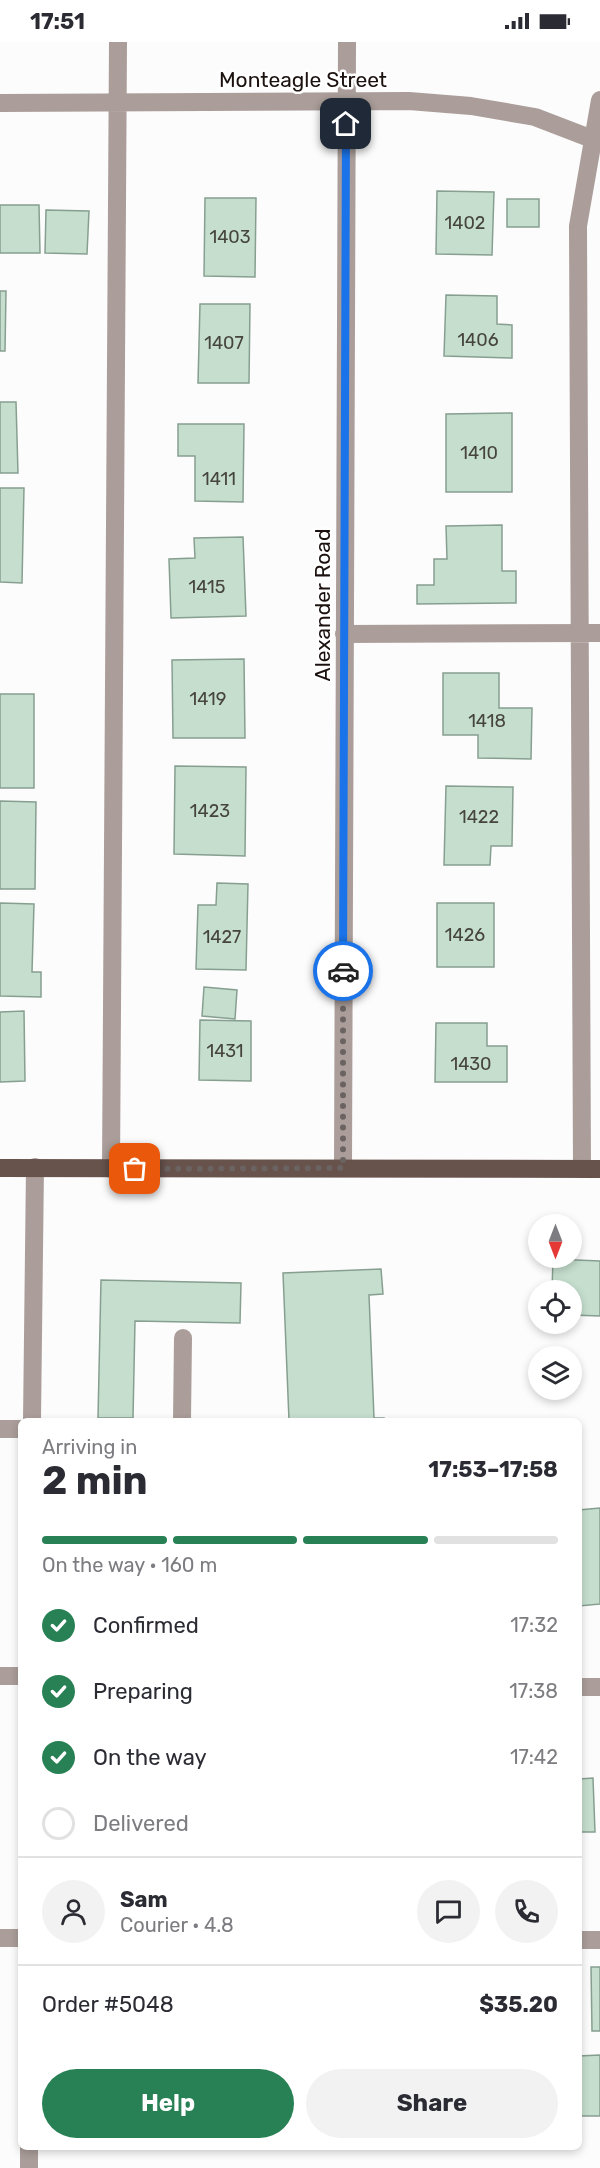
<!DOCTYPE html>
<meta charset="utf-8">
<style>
body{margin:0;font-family:Rubik,sans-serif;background:#f2f2f3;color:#2b2b33;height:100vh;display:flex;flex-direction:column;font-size:22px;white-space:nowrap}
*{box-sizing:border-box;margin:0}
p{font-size:20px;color:#7c7c81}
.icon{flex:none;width:33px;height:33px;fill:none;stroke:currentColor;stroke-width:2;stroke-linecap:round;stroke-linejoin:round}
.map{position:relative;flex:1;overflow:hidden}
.drawer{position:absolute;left:18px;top:1376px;width:564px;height:732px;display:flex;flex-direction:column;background:#fff;border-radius:9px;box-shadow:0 3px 9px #0003}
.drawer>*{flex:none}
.needle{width:39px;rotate:180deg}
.tools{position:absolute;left:528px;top:1172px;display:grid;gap:12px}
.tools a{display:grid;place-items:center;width:54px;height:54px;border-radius:50%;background:#fff;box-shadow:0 3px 9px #0003;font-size:30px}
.pin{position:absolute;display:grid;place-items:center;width:51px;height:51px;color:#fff;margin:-26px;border-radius:12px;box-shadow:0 3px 9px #0006}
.courier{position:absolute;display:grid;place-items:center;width:60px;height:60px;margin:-30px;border:4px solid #1a73e8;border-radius:50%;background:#fff;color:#222;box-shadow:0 2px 8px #0007}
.headline em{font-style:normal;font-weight:700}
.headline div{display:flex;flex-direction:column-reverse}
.headline{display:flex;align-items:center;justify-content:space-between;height:102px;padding:0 24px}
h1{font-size:39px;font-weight:700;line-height:45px}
.bar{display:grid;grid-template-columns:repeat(4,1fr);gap:9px 6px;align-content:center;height:72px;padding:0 24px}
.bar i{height:8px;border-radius:4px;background:#e1e1e2}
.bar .active{background:#288155}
.bar p{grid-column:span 4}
.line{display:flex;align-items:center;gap:15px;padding:0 24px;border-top:2px solid #e1e1e2}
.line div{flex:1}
.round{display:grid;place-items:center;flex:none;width:63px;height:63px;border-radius:32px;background:#f2f2f3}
ol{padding:0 24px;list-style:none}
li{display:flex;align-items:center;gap:18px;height:66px}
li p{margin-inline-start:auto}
li .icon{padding:6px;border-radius:50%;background:#288155;color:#fff;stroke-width:4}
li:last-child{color:#7c7c81}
li i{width:33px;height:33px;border:3px solid #e1e1e2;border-radius:50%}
.action{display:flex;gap:12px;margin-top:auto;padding:12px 24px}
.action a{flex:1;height:69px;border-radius:36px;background:#288155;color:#fff;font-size:24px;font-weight:700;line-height:69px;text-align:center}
.action a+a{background:#f2f2f3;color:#2b2b33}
.status{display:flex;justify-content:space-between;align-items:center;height:42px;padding:0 30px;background:#fff;direction:ltr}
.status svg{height:16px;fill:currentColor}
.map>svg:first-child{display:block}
.building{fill:#c5dece;stroke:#879f90;stroke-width:1.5}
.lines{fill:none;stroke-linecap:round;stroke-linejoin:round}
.minor{stroke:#ab9e9a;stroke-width:18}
.major{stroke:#67524c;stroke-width:18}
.done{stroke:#6a6361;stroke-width:6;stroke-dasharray:0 10.8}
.route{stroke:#1a73e8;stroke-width:8}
.labels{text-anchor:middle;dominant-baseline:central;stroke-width:5;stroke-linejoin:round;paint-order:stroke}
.number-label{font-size:18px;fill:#46443e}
.street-label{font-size:21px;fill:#1b110e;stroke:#fff}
</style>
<div class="status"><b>17:51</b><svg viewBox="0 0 49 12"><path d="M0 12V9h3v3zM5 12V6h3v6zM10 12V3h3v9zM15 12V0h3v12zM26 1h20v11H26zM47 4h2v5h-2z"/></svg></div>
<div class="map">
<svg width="600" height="2126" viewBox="0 0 600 2126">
<rect width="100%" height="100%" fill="#fcfcfc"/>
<path class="building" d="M 437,149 L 494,150 L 492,213 L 436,212 Z
M 205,156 L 256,156 L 255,235 L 204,234 Z
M 507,157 L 539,157 L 539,185 L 507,185 Z
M 0,163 L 39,163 L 40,211 L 0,211 Z
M 46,168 L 89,169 L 87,212 L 45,211 Z
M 0,249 L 6,249 L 5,309 L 0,309 Z
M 446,253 L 497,254 L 497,282 L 512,283 L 512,316 L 444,314 Z
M 200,262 L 250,262 L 249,341 L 198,341 Z
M 0,360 L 16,360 L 18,431 L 0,431 Z
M 512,371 L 512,450 L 446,450 L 446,372 Z
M 178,382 L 244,382 L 243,460 L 195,459 L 195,414 L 178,414 Z
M 0,446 L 24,446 L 22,541 L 0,540 Z
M 502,483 L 502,529 L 516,529 L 516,561 L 417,562 L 417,543 L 434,543 L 434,517 L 447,517 L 446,484 Z
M 243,495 L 246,574 L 171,576 L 169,517 L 195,516 L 194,496 Z
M 244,617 L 245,696 L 173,696 L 172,618 Z
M 443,631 L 499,631 L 499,666 L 532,666 L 531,717 L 478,716 L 478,693 L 443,693 Z
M 0,652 L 34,652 L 34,746 L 0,746 Z
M 175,724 L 246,725 L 245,814 L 174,812 Z
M 446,744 L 513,745 L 512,804 L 491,804 L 490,823 L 444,823 Z
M 0,759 L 36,760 L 35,847 L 0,847 Z
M 217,841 L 248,842 L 246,928 L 196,927 L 198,863 L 216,863 Z
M 0,861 L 34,862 L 32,930 L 41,930 L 41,955 L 0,954 Z
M 437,861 L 494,861 L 494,925 L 437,925 Z
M 204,945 L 237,948 L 235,977 L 202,974 Z
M 24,969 L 25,1039 L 0,1040 L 0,970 Z
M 200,978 L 251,979 L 251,1039 L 199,1038 Z
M 436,981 L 487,981 L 487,1004 L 507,1004 L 507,1040 L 435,1040 Z
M 553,1217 L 600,1219 L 600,1274 L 572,1273 L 572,1248 L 552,1248 Z
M 381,1227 L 383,1252 L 369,1253 L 374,1376 L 384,1376 L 384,1378 L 289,1378 L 283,1231 Z
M 101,1238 L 241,1241 L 240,1281 L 135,1279 L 133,1376 L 98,1376 Z
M 600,1466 L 600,1562 L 579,1564 L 579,1468 Z
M 593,1736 L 595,1790 L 579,1790 L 579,1737 Z
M 591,1925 L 600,1925 L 600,1989 L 592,1989 Z
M 600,2013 L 600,2074 L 579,2074 L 579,2014 Z"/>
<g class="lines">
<path class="minor" d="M 0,61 L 409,59 L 471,64 L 535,75 L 600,100
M 344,592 L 600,591
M 343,1126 L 347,0
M 111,1127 L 118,0
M 582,1127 L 578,184 L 600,58
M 32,1378 L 35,1125
M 182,1378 L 183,1296
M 0,1387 L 21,1387
M 0,1634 L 21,1634
M 579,1645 L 600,1645
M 0,1896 L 21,1896
M 579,1898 L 600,1898
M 29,2104 L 29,2126"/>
<path class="major" d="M 0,1126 L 600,1127"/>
</g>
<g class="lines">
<path class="done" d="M 135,1127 L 343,1126 L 343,929"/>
<path class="route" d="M 343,929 L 346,82"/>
</g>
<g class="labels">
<g class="number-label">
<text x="465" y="181">1402</text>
<text x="230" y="195">1403</text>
<text x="478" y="298">1406</text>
<text x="224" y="301">1407</text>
<text x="479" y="411">1410</text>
<text x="219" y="437">1411</text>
<text x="207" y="545">1415</text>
<text x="208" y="657">1419</text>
<text x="487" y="679">1418</text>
<text x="210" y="769">1423</text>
<text x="479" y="775">1422</text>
<text x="465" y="893">1426</text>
<text x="222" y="895">1427</text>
<text x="225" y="1009">1431</text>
<text x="471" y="1022">1430</text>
</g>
<g class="street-label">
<text x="303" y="37">Monteagle Street</text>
<text transform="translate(322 563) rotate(-90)">Alexander Road</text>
</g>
</g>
</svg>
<div class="tools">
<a><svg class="needle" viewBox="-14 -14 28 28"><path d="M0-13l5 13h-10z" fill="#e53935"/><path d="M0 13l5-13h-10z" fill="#7c7c81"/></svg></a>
<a><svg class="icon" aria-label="locate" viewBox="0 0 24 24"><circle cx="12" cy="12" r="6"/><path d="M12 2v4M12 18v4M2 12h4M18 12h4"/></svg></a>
<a><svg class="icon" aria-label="layers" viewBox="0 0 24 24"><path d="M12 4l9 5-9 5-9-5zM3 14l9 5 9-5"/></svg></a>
</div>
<div class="pin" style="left:135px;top:1127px;background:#ea580c"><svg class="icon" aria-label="bag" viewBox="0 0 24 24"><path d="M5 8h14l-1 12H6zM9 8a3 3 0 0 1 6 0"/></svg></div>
<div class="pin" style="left:346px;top:82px;background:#1f2937"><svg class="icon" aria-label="home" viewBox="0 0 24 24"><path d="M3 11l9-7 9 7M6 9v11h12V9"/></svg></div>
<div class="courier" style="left:343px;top:929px"><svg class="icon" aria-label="car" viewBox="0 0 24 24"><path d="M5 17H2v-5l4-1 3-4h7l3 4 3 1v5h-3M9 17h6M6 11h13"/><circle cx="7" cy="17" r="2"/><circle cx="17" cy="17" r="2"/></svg></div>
<section class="drawer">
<div class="headline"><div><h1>2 min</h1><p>Arriving in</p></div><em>17:53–17:58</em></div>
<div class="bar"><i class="active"></i><i class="active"></i><i class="active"></i><i></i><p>On the way · 160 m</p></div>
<ol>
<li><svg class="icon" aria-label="check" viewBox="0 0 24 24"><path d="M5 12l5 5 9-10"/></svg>Confirmed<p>17:32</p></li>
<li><svg class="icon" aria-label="check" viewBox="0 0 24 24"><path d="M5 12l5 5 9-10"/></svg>Preparing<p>17:38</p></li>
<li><svg class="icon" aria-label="check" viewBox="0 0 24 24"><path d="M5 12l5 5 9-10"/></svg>On the way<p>17:42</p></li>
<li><i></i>Delivered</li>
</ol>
<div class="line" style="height:108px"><a class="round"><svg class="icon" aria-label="person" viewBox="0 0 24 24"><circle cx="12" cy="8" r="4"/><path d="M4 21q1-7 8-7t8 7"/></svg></a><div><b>Sam</b><p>Courier · 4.8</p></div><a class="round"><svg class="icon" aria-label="chat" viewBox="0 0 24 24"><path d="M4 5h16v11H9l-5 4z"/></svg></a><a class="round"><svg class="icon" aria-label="phone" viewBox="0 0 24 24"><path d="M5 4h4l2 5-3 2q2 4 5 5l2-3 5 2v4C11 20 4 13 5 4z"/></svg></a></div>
<div class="line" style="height:78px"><div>Order #5048</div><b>$35.20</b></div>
<div class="action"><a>Help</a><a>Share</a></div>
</section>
</div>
